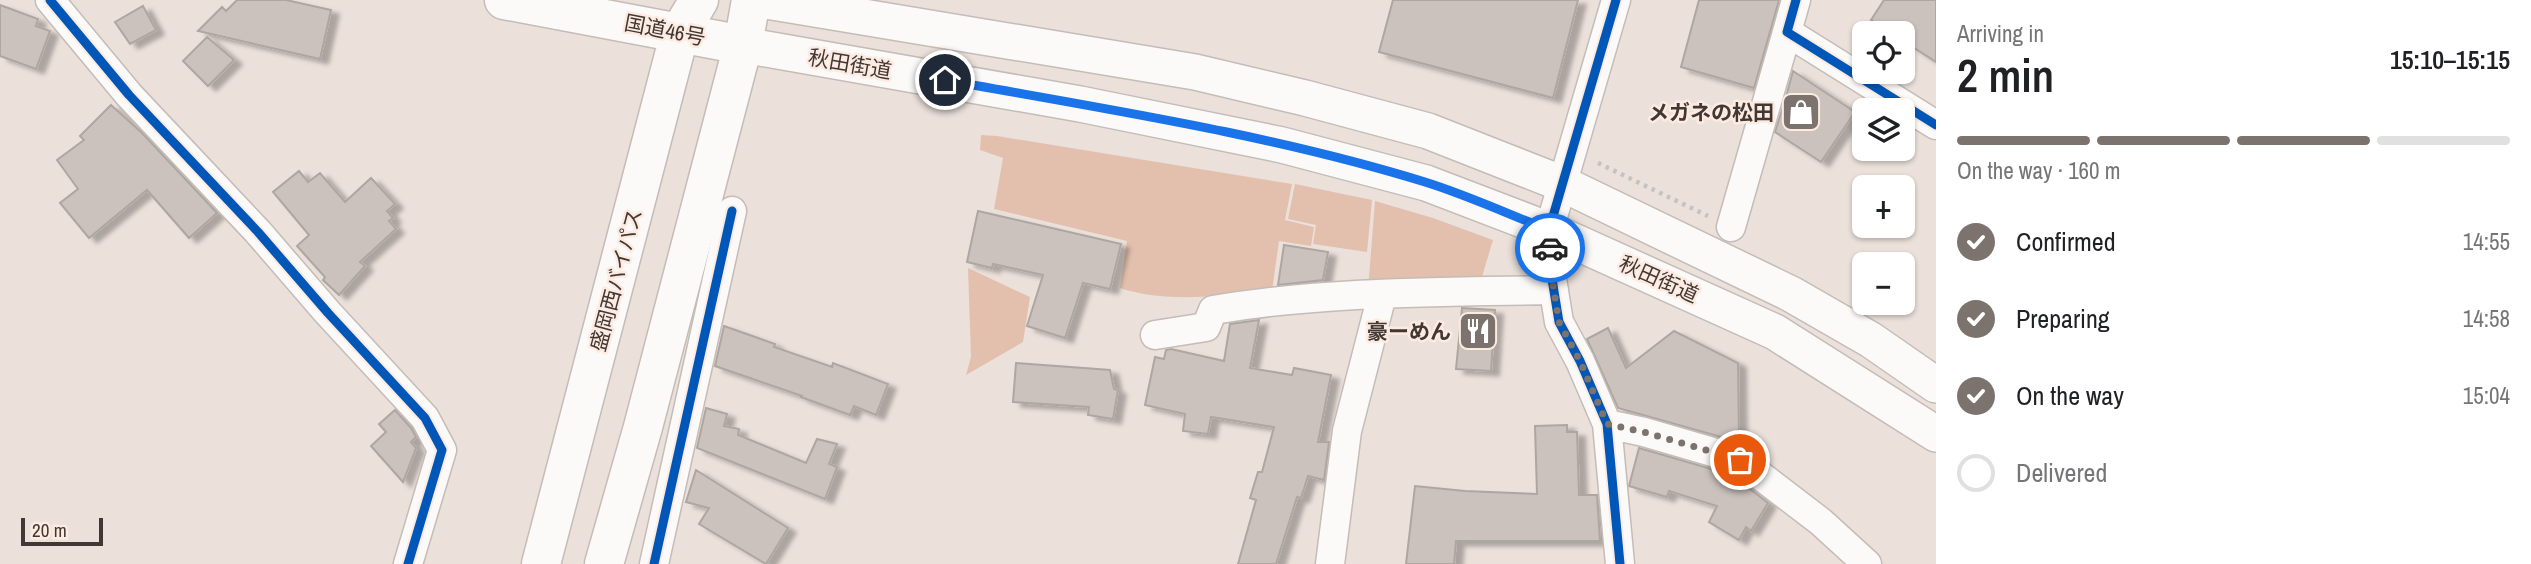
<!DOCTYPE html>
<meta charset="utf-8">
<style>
body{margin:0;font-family:"Archivo Narrow","Noto Sans JP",sans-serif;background:#f2f2f2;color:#202124;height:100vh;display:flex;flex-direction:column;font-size:26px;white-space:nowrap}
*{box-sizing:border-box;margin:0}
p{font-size:23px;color:#757577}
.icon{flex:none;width:38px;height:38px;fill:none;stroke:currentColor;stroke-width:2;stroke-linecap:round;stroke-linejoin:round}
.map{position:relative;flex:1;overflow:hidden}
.panel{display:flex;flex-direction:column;background:#fff;width:595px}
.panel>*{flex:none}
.controls{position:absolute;left:1852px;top:21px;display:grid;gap:14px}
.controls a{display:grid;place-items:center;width:63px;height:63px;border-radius:10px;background:#fff;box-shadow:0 2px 5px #0004;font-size:35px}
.scale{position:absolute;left:21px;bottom:18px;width:82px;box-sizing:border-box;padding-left:7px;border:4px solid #413834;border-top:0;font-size:19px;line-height:24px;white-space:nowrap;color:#413834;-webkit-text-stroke:5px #fdebe2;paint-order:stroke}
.pin{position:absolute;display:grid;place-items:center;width:60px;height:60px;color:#fff;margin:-30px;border:4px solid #fff;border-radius:50%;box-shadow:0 2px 7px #0007}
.courier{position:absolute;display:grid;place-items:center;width:70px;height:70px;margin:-35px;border:5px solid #1a73e8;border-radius:50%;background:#fff;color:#222;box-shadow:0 2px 9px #0007}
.headline em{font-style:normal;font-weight:600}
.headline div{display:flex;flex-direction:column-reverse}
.headline{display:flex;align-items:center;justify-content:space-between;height:119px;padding:0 21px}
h1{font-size:46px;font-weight:600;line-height:52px}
.bar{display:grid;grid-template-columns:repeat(4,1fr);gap:10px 7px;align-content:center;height:84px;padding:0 21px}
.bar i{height:9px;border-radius:5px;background:#e0e0e0}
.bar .on{background:#7c736e}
.bar p{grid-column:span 4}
ol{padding:0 21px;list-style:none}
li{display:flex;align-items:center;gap:21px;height:77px}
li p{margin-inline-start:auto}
li .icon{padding:7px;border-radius:50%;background:#7c736e;color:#fff;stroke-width:4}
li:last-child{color:#757577}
li i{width:38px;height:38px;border:4px solid #e0e0e0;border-radius:50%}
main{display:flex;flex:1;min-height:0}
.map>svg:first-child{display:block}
.green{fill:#e3c0ad}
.building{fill:#cbc2bd;stroke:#aea6a1;stroke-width:2;filter:url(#shadow)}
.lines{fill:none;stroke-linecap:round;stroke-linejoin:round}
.minor-casing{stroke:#c4bcb7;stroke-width:31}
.major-casing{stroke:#c4bcb7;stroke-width:38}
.highway-casing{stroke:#c4bcb7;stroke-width:41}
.path{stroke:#c5c2bf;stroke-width:4.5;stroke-dasharray:3.5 5;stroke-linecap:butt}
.minor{stroke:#fcfaf9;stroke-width:28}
.major{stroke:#fcfaf9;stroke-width:35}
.highway{stroke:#fcfaf9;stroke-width:38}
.cycleway-casing{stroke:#fdebe2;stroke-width:13}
.cycleway{stroke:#0057b8;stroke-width:9}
.done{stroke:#7c736e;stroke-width:7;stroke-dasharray:0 12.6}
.route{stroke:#1a73e8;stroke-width:9}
.labels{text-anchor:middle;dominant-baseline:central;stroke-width:5;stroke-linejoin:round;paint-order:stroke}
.street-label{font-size:21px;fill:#413834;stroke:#fdebe2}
.poi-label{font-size:21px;font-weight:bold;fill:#413834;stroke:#fdebe2;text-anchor:end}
</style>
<main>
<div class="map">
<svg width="1936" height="564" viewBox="0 0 1936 564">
<defs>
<filter id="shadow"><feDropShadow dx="8" dy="4.5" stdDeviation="2" flood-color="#0004"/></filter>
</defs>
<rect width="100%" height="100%" fill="#ebe0da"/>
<path class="green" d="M 981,135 L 997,136 L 1292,184 L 1285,220 L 1314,227 L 1311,246 L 1279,241 L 1272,291 C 1222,295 1168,304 1120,288 L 1127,241 L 994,209 L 1003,158 L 980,150 Z
M 1295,184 L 1372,200 L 1367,252 L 1313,244 L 1316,225 L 1288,219 Z
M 1375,201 L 1433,218 L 1493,240 L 1481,280 L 1368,290 Z
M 968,268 L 1030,297 L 1023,342 L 966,375 L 971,357 Z"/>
<path class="building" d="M 237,0 L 286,0 L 331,10 L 320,59 L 198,31 L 222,7 L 226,11 Z
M 1393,0 L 1578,0 L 1553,98 L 1379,52 Z
M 1699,0 L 1779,0 L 1754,88 L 1681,67 Z
M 1884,0 L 1936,0 L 1936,62 L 1902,40 L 1902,33 L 1892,33 L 1871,20 Z
M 0,5 L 38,19 L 36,26 L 50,31 L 36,69 L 0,56 Z
M 143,6 L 156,30 L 130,44 L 115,22 Z
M 207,37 L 234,60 L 208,86 L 183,61 Z
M 1793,71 L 1855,112 L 1821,162 L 1775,132 L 1783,107 L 1789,98 L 1786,97 Z
M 111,105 L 142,133 L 217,213 L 189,238 L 147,190 L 89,238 L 60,203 L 78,189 L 57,160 L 84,140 L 80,136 Z
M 299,171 L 308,182 L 320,173 L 345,202 L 371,178 L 395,204 L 387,211 L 393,218 L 389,221 L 396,229 L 360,262 L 365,266 L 339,295 L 323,280 L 325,277 L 297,246 L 309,235 L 273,192 Z
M 978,211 L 1121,244 L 1110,289 L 1083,283 L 1065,338 L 1027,326 L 1043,275 L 993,264 L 992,268 L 967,262 Z
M 1284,245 L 1328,252 L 1323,280 L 1278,285 Z
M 1462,308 L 1495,310 L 1491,371 L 1456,369 Z
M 1259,320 L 1250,368 L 1292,375 L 1294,368 L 1331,375 L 1318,442 L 1329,442 L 1324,480 L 1308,476 L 1301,498 L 1297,497 L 1276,564 L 1238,564 L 1256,500 L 1250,498 L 1258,472 L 1262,472 L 1274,427 L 1211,417 L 1208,434 L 1183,431 L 1185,414 L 1145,405 L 1155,357 L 1164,359 L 1166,350 L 1171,349 L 1224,361 L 1230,324 Z
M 724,326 L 775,344 L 774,347 L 832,367 L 833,363 L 888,384 L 876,415 L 854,406 L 850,415 L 801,397 L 802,396 L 715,366 Z
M 1608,328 L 1626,368 L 1674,331 L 1738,363 L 1739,442 L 1618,408 L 1587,339 Z
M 1016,363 L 1110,370 L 1114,389 L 1118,390 L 1113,419 L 1088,415 L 1089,407 L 1013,402 Z
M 706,408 L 727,414 L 724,426 L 739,429 L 738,435 L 806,463 L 817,439 L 837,444 L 829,464 L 837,467 L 825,499 L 697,448 Z
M 395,410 L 411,428 L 416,437 L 411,442 L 416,448 L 403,482 L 371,446 L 386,432 L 379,424 Z
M 1567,425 L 1567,432 L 1577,432 L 1579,495 L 1597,495 L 1600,541 L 1456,541 L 1454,564 L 1406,564 L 1415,486 L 1465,491 L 1537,494 L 1535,426 Z
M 1639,448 L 1732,475 L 1768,503 L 1751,531 L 1746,527 L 1739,540 L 1709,522 L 1717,506 L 1669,491 L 1667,497 L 1629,486 Z
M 696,470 L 788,528 L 766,564 L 699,524 L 709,508 L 686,502 Z"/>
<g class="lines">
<g class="minor-casing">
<path id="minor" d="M 50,0 L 129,95 L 258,232 L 328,313 L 425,418 L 442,450 L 408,564
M 1616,0 L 1549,230 L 1552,279 L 1559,322 L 1580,361 L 1607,424 L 1620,564
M 1796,0 L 1787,32 L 1936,125
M 1731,227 L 1787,32
M 1155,335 L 1206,327 L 1213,310 C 1325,291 1440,292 1554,290
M 1607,424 L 1644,432 L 1740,460 L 1821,522 L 1867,564
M 654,564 L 732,211
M 1330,564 L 1347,431 L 1382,295"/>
</g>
<g class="major-casing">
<path id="major" d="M 761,0 L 1195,72 L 1305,98 L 1428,131 L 1563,184 L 1791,294 L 1871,340 L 1936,385
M 743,45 L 1080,104 L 1282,145 L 1426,183 L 1549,230 L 1775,332 L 1936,434"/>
</g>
<g class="highway-casing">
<path id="highway" d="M 504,0 L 743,45
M 541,564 L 680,32 L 699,0
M 604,564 L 643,427 L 743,45 L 751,0"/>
</g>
<path class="path" d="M 1598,163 L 1708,216"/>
<use href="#minor" class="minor"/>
<use href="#major" class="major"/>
<use href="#highway" class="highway"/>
<g class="cycleway-casing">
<path id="cycleway" d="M 50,0 L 129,95 L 258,232 L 328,313 L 425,418 L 442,450 L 408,564
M 1616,0 L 1549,230 L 1552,279 L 1559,322 L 1580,361 L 1607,424 L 1620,564
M 1796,0 L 1787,32 L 1936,125
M 654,564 L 732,211"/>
</g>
<use href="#cycleway" class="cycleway"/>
</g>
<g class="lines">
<path class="done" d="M 1550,248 L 1552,279 L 1559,322 L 1580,361 L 1607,424 L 1644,432 L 1740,460"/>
<path class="route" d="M 945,80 C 1105,109 1269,134 1425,182 C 1467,195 1508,214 1549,230 L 1550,248"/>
</g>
<defs>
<g id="shop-square" transform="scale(2.0125)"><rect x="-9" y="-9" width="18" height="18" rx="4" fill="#7c736e" stroke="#fdebe2"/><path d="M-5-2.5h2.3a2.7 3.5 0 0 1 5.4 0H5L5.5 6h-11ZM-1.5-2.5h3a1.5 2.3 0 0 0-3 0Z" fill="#fff"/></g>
<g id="restaurant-square" transform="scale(2.0125)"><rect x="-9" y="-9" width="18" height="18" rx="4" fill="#7c736e" stroke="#fdebe2"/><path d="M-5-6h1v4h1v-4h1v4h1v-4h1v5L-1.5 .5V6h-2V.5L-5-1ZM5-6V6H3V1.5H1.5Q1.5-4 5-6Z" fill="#fff"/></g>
</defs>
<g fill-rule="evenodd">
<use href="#shop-square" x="1801" y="112"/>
<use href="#restaurant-square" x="1478" y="331"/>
</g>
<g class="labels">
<g class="street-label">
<text transform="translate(665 30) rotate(11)">国道46号</text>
<text transform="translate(850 64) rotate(10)">秋田街道</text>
<text transform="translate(1659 279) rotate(24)">秋田街道</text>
<text transform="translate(616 280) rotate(-75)">盛岡西バイパス</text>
</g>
<g class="poi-label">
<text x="1774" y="112">メガネの松田</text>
<text x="1451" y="331">豪ーめん</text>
</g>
</g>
</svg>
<div class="controls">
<a><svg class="icon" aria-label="locate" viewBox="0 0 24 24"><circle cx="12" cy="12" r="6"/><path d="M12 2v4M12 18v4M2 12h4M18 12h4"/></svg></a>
<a><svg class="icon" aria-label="layers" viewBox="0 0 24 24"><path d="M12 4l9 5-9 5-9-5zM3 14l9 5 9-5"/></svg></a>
<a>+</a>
<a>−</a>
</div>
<div class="scale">20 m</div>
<div class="pin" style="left:1740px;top:460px;background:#ea580c"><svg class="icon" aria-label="bag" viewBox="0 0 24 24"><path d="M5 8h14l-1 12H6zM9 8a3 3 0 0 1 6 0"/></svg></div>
<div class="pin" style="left:945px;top:80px;background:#1f2937"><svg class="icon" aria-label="home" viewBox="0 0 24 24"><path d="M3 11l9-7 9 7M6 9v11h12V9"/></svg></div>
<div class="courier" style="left:1550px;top:248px"><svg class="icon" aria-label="car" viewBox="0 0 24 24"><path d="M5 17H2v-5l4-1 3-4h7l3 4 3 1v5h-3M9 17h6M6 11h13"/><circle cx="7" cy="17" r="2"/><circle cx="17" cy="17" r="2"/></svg></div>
</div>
<section class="panel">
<div class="headline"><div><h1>2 min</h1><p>Arriving in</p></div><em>15:10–15:15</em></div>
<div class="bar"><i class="on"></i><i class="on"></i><i class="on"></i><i></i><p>On the way · 160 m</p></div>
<ol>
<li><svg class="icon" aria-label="check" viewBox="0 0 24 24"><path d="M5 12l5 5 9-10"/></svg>Confirmed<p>14:55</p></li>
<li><svg class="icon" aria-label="check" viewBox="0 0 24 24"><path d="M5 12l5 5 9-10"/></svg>Preparing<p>14:58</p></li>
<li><svg class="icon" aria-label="check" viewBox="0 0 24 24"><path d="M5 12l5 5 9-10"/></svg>On the way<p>15:04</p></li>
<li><i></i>Delivered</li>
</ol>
</section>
</main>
